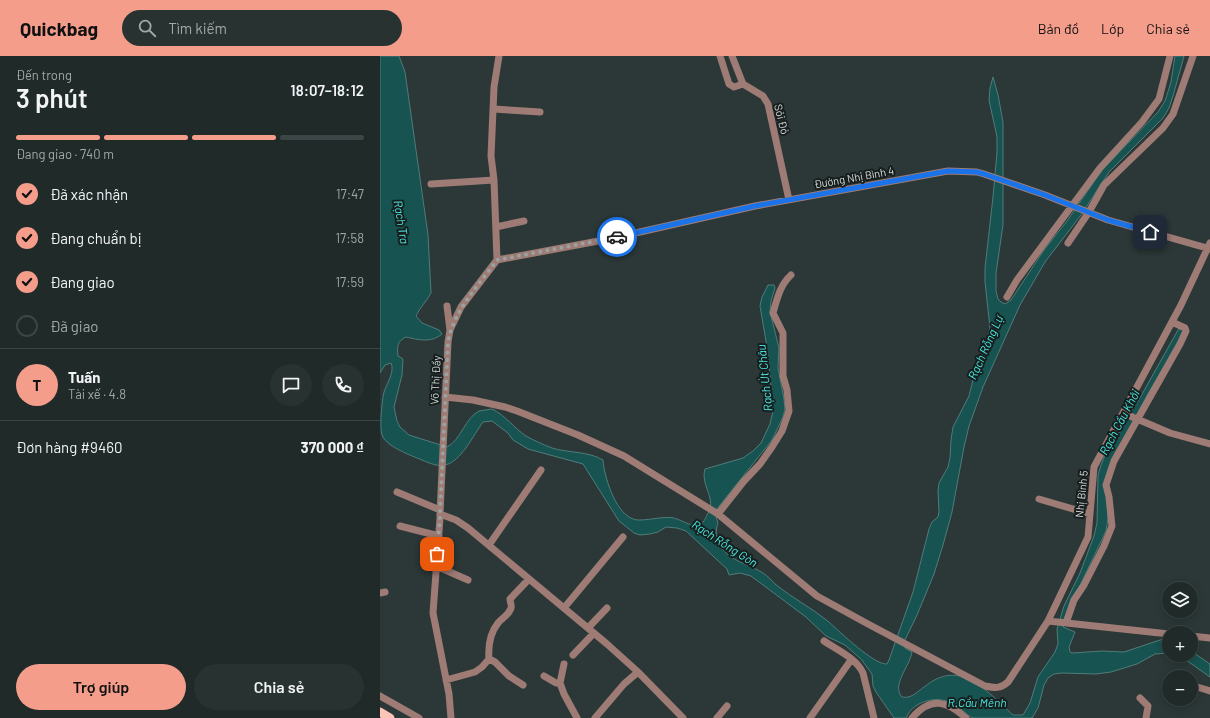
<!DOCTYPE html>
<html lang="vi">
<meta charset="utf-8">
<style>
body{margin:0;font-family:Barlow,sans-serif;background:#283231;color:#f1f3f6;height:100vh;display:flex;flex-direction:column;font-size:15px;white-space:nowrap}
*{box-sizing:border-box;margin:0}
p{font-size:13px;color:#a2a7a8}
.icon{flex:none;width:22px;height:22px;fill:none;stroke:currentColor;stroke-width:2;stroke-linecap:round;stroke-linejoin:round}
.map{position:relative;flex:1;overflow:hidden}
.side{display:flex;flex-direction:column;background:#202a29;width:380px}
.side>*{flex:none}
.controls{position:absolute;left:782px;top:526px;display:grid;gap:8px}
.controls a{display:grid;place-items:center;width:36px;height:36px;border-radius:50%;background:#202a29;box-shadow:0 2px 10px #0003,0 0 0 1px #3d4646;font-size:20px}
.pin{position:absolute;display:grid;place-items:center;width:34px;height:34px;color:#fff;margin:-17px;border-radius:8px;box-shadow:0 2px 6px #0006}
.courier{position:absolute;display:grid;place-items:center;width:40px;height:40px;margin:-20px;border:3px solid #1a73e8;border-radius:50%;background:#fff;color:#222;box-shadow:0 1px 5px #0007}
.head em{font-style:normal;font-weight:600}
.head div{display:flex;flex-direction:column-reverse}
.head{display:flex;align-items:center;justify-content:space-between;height:68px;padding:0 16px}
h1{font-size:26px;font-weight:600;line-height:30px}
.bar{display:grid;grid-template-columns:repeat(4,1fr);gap:6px 4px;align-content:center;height:48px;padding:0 16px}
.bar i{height:5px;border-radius:3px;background:#3d4646}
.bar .active{background:#f49d8b}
.bar p{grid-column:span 4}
.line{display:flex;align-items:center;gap:10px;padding:0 16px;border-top:1px solid #3d4646}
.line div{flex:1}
.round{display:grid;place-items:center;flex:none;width:42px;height:42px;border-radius:21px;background:#283231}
ol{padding:0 16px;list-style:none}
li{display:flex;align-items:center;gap:12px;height:44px}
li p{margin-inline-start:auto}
li .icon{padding:4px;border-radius:50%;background:#f49d8b;color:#111;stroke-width:4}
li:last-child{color:#a2a7a8}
li i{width:22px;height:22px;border:2px solid #3d4646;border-radius:50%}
.action{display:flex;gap:8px;margin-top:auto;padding:8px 16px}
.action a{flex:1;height:46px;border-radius:24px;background:#f49d8b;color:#111;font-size:16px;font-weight:600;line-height:46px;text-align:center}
.action a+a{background:#283231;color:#f1f3f6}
header{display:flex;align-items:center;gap:24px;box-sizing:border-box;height:56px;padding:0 20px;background:#f49d8b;color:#111}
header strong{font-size:19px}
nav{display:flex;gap:22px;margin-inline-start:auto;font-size:14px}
.search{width:280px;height:36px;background:#283231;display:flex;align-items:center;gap:10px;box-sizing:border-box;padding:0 14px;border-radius:22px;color:#a2a7a8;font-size:15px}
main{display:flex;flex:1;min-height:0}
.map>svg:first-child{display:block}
.water{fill:#175351;stroke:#507c7a}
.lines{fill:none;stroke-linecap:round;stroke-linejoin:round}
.minor{stroke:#9e7b74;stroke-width:7}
.major{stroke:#fec4b8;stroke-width:9}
.done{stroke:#99a3a2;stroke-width:4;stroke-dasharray:0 7.2}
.route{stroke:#1a73e8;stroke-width:5}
.labels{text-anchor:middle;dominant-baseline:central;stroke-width:4;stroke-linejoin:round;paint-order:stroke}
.street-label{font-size:11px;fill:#d4dcdb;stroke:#181e1e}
.water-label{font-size:12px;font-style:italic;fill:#46e9e1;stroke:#181e1e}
</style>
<header>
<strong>Quickbag</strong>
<div class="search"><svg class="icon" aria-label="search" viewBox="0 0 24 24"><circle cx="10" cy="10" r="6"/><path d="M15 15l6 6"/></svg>Tìm kiếm</div>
<nav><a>Bản đồ</a><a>Lớp</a><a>Chia sẻ</a></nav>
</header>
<main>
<section class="side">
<div class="head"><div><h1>3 phút</h1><p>Đến trong</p></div><em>18:07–18:12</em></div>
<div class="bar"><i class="active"></i><i class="active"></i><i class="active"></i><i></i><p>Đang giao · 740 m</p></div>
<ol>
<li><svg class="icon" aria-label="check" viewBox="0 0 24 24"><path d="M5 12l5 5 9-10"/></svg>Đã xác nhận<p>17:47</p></li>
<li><svg class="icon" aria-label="check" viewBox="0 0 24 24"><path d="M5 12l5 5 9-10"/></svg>Đang chuẩn bị<p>17:58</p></li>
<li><svg class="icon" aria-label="check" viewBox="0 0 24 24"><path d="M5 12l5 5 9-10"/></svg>Đang giao<p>17:59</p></li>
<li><i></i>Đã giao</li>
</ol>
<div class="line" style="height:72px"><b class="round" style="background:#f49d8b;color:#111">T</b><div><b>Tuấn</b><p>Tài xế · 4.8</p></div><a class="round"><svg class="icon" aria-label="chat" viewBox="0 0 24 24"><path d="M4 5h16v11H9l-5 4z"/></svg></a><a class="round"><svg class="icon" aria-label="phone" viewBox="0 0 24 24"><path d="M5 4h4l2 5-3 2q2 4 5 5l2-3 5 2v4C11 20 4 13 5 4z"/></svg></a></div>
<div class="line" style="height:52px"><div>Đơn hàng #9460</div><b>370 000 ₫</b></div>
<div class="action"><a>Trợ giúp</a><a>Chia sẻ</a></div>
</section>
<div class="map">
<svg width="830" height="662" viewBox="0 0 830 662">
<rect width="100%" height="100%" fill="#2b3837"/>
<path class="water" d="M 0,0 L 19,0 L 25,16 L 48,179 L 51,237 C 47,245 40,251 36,260 L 42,267 L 59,274 L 62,278 C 51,287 39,284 26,281 C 17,285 17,291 18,300 L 23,303 L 22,319 L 14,351 L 17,365 L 20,371 L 29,379 L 67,391 C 81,384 85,362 99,355 C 103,354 108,354 112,353 C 125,359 134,372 146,380 C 153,384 164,389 172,392 C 188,397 208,395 223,404 C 224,420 235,455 251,462 C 254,464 258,464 260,464 C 271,464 283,460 294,462 C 302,464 315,474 323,466 C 325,464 326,461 327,459 C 338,443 320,430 325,413 L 363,402 L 373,395 L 381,387 L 390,368 L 393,355 L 388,297 L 380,250 L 382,241 L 388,229 L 394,229 L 395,232 L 391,245 L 390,256 L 399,292 L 398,312 L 404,343 L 405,353 L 403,361 L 392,384 L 336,454 L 335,458 L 338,467 C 335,475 336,483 340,490 C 351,506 369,508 383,517 C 388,520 391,524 395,528 C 412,542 432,552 449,566 C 460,576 494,609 507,608 L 509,604 L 533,536 L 549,473 L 552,466 L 558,461 L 559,456 L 558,435 L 559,427 L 568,411 L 570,402 L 571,384 L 573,371 L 589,340 L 593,324 L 601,305 L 610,272 L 605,226 L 605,212 L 613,141 L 617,96 L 617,81 L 609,44 L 610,32 L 613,21 L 618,39 L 623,66 L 623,169 L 616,217 L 616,235 L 618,243 L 621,246 L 625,248 L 631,244 L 664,194 L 687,165 L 722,114 L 778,56 L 785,45 L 791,26 L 795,0 L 804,0 L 793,40 L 789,52 L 783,62 L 729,116 L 701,159 L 665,206 L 640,249 L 603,331 L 589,370 L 584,391 L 572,456 L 563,489 L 554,518 L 537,559 L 523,588 L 525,592 L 532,596 C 530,610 511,629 522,641 C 531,643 537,636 544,631 C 581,601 606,635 633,659 L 643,659 L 650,647 L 658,621 L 675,596 L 678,588 L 677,573 L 684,550 L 700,517 L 714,480 L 717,467 L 718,419 L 721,409 L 725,399 L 761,340 L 798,274 L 801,272 L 805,275 L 768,338 L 726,421 L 728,463 L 726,475 L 684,563 L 683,571 L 695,576 L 689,591 L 690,596 L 692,597 L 722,595 L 744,596 L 786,582 L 789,582 L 789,597 L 775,598 L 757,608 L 731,616 L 716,618 L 682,617 L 674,618 L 668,622 L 664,629 L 658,652 L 652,662 C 639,662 626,662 612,662 C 606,662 599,662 594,662 C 588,661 582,653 576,649 C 560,639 534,643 526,662 L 514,662 L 496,636 L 493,630 L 492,618 L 481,603 L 465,589 L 446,580 L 426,561 L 371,520 L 360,517 L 349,519 L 347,513 L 306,475 L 297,472 L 286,471 L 278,476 L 270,478 L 260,479 L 254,477 L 239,465 L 203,408 L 148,393 L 133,384 L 128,377 L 112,365 L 103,366 C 94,378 81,406 65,409 C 58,411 49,407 42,404 C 32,400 8,391 3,381 C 0,375 1,366 1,360 C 2,352 2,343 4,336 C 7,327 15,316 11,307 L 5,309 L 0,317 Z
M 811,595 L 830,608 L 830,621 L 799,599 L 811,599 Z"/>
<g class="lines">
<path class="minor" d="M 340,0 L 349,28 L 354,31 L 363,28
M 352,0 L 363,28 L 383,40 L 388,48 L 409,144
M 113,53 L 160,56
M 51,128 L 114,124
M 116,171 L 144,165
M 688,187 L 709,156 L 724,129 L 783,72 L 793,58 L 813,0
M 117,204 L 229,183 L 375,150 L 568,115 L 597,116 L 604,118 L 665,139 L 728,164 L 830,193
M 627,241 L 637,224 L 720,112 L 762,66 L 779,43 L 790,0
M 67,250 L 70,274
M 65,341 L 93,344 L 125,351 L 137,355 L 198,379 L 244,400 L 338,458 L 437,540 L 488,568 L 605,630 C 615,632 620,633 628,626 L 668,565 L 708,481 L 714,411 L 801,249 L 830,187
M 743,357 L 790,377 L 830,388
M 17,436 L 60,454
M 659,443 L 710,458
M 60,458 L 76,464 L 88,472 L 227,588 L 258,616 L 303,662
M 338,458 L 364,425 L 380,408 L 392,391 L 402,375 L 409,355 L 407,334 L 403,320 L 403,277 L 393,257 C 397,243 400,229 411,219
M 20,470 L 59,480
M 109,489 L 161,414
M 56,510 L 88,524
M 0,537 L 5,536
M 184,552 L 243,481
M 668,565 L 789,578
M 686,567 L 694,544 L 704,529 L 724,490 L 732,470 L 729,441 L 726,429 L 734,405 L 800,288 L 806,275 L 805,272 L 792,266
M 208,572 L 227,552
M 811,580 L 830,582
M 444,585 C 457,594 476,602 483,617 L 494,662
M 193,599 L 214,577
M 109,603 C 108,590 110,577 118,567 C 122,562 129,559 131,552 C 132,550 130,546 130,543 L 149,523
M 164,620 L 176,627 L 180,627 L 184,638 L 197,662
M 66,624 L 95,616 L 102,611 L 109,603 L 115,606 L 129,620 L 143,629
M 180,627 L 184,608
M 814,630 L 830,635
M 0,640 L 39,662
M 760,642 L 768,650 L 766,662
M 71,662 L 69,638 L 53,557 L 60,462 L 60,458 L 68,286 L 70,274 L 81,251 L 117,204 L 114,124 L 111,100 L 114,31 L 119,0
M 215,662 L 244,628 L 258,616
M 337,662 L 347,650
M 430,662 L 471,604
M 532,662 C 551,640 567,645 586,662"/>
<path class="major" d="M 0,656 L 10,662"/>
</g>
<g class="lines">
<path class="done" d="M 57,498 L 60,462 L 60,458 L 68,286 C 74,254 98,230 117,204 L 237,181"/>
<path class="route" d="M 237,181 L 375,150 L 568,115 L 597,116 L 604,118 L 665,139 L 728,164 L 770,176"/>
</g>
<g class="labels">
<g class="street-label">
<text transform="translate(402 63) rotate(76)">Sỏi Đỏ</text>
<text transform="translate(474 121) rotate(-10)">Đường Nhị Bình 4</text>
<text transform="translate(55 324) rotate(-87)">Võ Thị Đầy</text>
<text transform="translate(701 438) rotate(-84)">Nhị Bình 5</text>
</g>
<g class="water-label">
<text transform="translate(22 166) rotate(81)">Rạch Tra</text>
<text transform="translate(605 291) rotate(-66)">Rạch Rỗng Lự</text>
<text transform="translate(384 322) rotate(-96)">Rạch Út Châu</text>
<text transform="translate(739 366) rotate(-62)">Rạch Cầu Khởi</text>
<text transform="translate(345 487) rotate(33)">Rạch Rỗng Gòn</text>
<text x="597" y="646">R.Cầu Mênh</text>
</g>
</g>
</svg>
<div class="controls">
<a><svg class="icon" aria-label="layers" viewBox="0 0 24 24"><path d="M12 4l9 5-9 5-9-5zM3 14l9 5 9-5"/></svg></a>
<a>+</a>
<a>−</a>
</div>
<div class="pin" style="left:57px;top:498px;background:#ea580c"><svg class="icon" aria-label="bag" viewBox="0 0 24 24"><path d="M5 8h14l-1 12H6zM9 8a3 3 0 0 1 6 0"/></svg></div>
<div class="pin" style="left:770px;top:176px;background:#1f2937"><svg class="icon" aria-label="home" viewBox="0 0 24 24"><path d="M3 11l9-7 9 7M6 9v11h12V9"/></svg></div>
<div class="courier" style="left:237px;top:181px"><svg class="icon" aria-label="car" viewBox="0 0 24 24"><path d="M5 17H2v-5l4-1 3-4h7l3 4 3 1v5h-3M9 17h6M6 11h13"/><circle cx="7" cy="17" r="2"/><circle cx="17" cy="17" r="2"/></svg></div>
</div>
</main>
